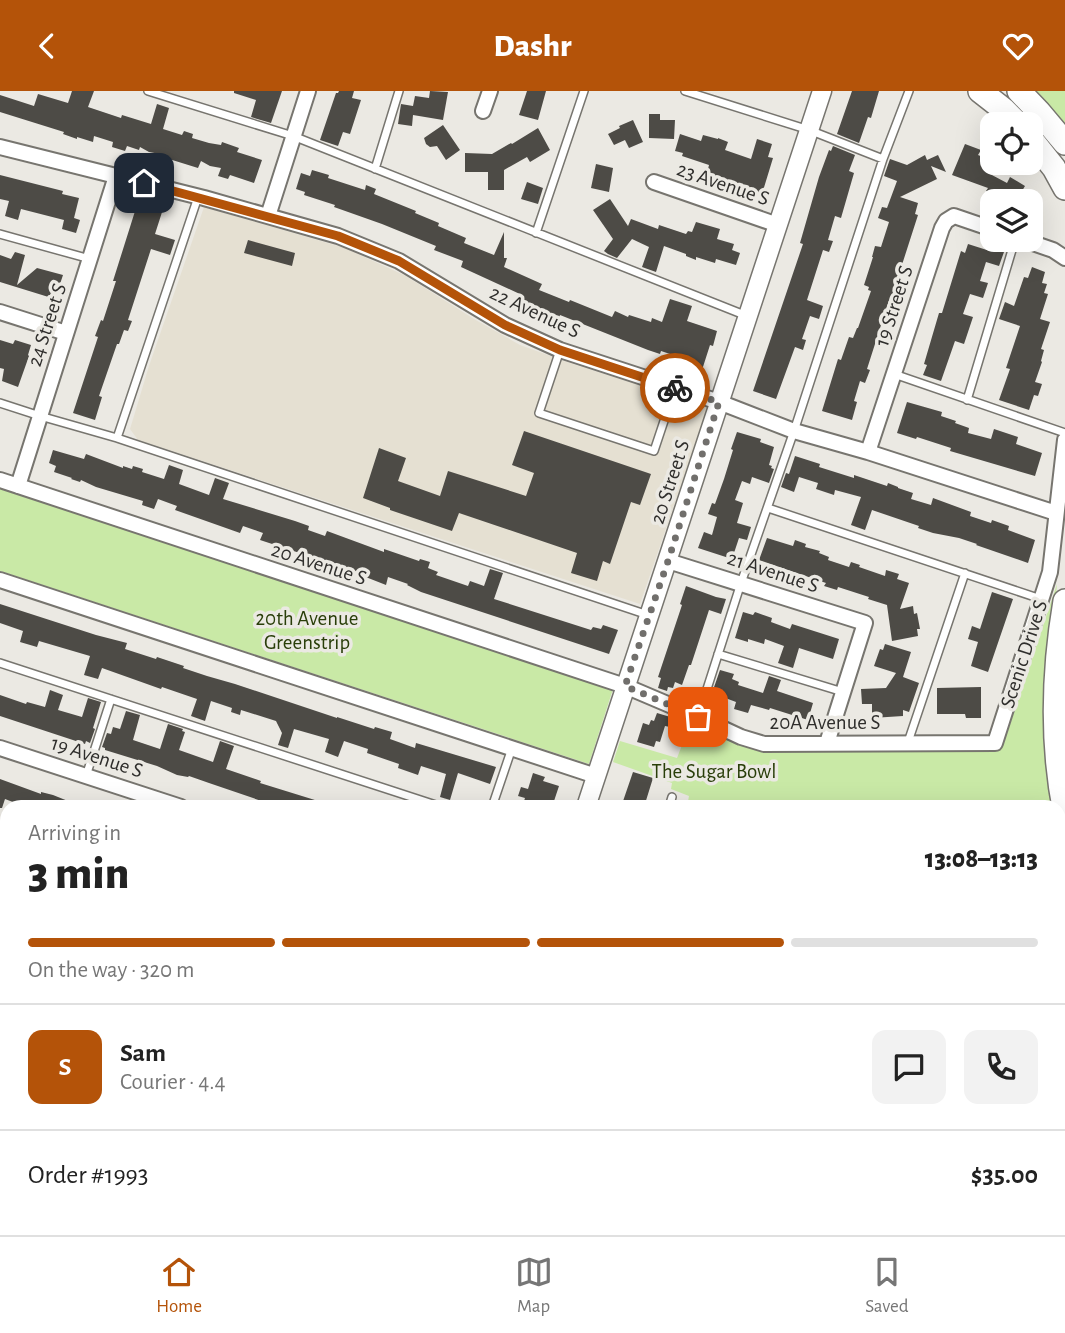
<!DOCTYPE html>
<meta charset="utf-8">
<style>
body{margin:0;font-family:"Alegreya Sans",sans-serif;background:#f2f2f2;color:#222;height:100vh;display:flex;flex-direction:column;font-size:26px;white-space:nowrap}
*{box-sizing:border-box;margin:0}
p{font-size:23px;color:#767676}
.icon{flex:none;width:38px;height:38px;fill:none;stroke:currentColor;stroke-width:2;stroke-linecap:round;stroke-linejoin:round}
.map{position:relative;flex:1;overflow:hidden}
.side{position:absolute;left:0px;top:709px;width:1066px;height:436px;display:flex;flex-direction:column;background:#fff;border-radius:21px 21px 0 0;box-shadow:0 7px 28px #0002}
.side>*{flex:none}
.buttons{position:absolute;left:980px;top:21px;display:grid;gap:14px}
.buttons a{display:grid;place-items:center;width:63px;height:63px;border-radius:14px;background:#fff;box-shadow:0 7px 28px #0002;font-size:35px}
.pin{position:absolute;display:grid;place-items:center;width:60px;height:60px;color:#fff;margin:-30px;border-radius:14px;box-shadow:0 4px 10px #0006}
.courier{position:absolute;display:grid;place-items:center;width:70px;height:70px;margin:-35px;border:5px solid #b45309;border-radius:50%;background:#fff;color:#222;box-shadow:0 2px 9px #0007}
.head em{font-style:normal;font-weight:800}
.head div{display:flex;flex-direction:column-reverse}
.head{display:flex;align-items:center;justify-content:space-between;height:119px;padding:0 28px}
h1{font-size:46px;font-weight:800;line-height:52px}
.bar{display:grid;grid-template-columns:repeat(4,1fr);gap:10px 7px;align-content:center;height:84px;padding:0 28px}
.bar i{height:9px;border-radius:5px;background:#e0e0e0}
.bar .on{background:#b45309}
.bar p{grid-column:span 4}
.line{display:flex;align-items:center;gap:18px;padding:0 28px;border-top:2px solid #e0e0e0}
.line div{flex:1}
.round{display:grid;place-items:center;flex:none;width:74px;height:74px;border-radius:14px;background:#f2f2f2}
header{display:flex;justify-content:space-between;align-items:center;height:91px;padding:0 28px;background:#b45309;color:#fff;font-size:32px;font-weight:800}
.tabs{display:flex;justify-content:space-around;align-items:center;height:98px;border-top:2px solid #e0e0e0;background:#fff;font-size:19px;color:#767676}
.tabs a{display:grid;justify-items:center;gap:4px}
.tabs .on{color:#b45309}
.map>svg:first-child{display:block}
.built{fill:#e5e0d2}
.green{fill:#c9e9a6}
.building{fill:#4d4b46}
.lines{fill:none;stroke-linecap:round;stroke-linejoin:round}
.service-casing{stroke:#77756f;stroke-width:10}
.minor-casing{stroke:#77756f;stroke-width:18}
.tertiary-casing{stroke:#77756f;stroke-width:21}
.primary-casing{stroke:#77756f;stroke-width:26}
.service{stroke:#fff;stroke-width:7}
.minor{stroke:#fff;stroke-width:14}
.tertiary{stroke:#fff;stroke-width:18}
.primary{stroke:#fff;stroke-width:23}
.done{stroke:#716f6c;stroke-width:7;stroke-dasharray:0 12.6}
.route{stroke:#b45309;stroke-width:9}
.labels{text-anchor:middle;dominant-baseline:central;stroke-width:7;stroke-linejoin:round;paint-order:stroke}
.street-label{font-size:21px;fill:#2f2e2c;stroke:#ebe9e3}
.park-label{font-size:21px;fill:#293e09;stroke:#ebe9e3}
</style>
<header><svg class="icon" aria-label="back" viewBox="0 0 24 24"><path d="M15 5l-7 7 7 7"/></svg>Dashr<svg class="icon" aria-label="heart" viewBox="0 0 24 24"><path d="M12 20l-8-8c-3-5 5-10 8-4 3-6 11-1 8 4z"/></svg></header>
<div class="map">
<svg width="1065" height="1144" viewBox="0 0 1065 1144">
<rect width="100%" height="100%" fill="#ebe9e3"/>
<path class="built" d="M 204,116 L 345,157 L 406,185 L 474,228 L 520,254 L 573,273 L 708,316 L 640,513 L 138,349 L 130,338 L 149,275 Z"/>
<path class="green" d="M 1034,0 L 1065,0 L 1065,37 Z
M 0,396 L 613,598 L 589,673 L 0,480 Z
M 1057,493 L 1048,596 L 1057,716 L 687,716 L 689,705 L 671,698 L 672,692 L 613,671 L 620,650 L 677,667 L 691,631 L 733,649 L 766,661 L 996,659 L 1003,654 Z
M 1059,724 L 1065,751 L 1065,898 L 1059,899 Z"/>
<path class="building" d="M 72,0 L 94,0 L 88,16 L 121,27 L 122,24 L 151,33 L 157,13 L 169,17 L 163,38 L 182,44 L 184,40 L 193,43 L 192,47 L 209,52 L 221,54 L 222,51 L 239,57 L 237,61 L 262,69 L 254,92 L 230,84 L 228,88 L 218,85 L 221,77 L 210,75 L 201,70 L 198,77 L 169,68 L 167,74 L 158,71 L 160,63 L 149,61 L 140,56 L 139,59 L 127,55 L 125,60 L 112,56 L 113,51 L 94,45 L 93,51 L 77,46 L 77,48 L 63,43 L 64,41 L 0,21 L 0,4 L 34,15 L 38,3 L 68,12 Z
M 234,0 L 282,0 L 271,32 L 251,26 L 256,9 L 234,2 Z
M 339,0 L 354,0 L 352,7 L 361,9 L 350,43 L 343,41 L 338,55 L 320,49 L 336,2 L 338,2 Z
M 430,0 L 448,1 L 443,29 L 413,24 L 412,35 L 398,33 L 401,13 L 413,15 L 415,5 L 429,7 Z
M 527,0 L 546,0 L 538,29 L 519,24 Z
M 852,0 L 879,0 L 871,27 L 868,26 L 859,52 L 837,43 Z
M 649,23 L 660,23 L 660,29 L 675,29 L 674,48 L 649,47 Z
M 633,29 L 643,51 L 629,57 L 625,49 L 614,54 L 608,43 L 620,37 L 619,35 Z
M 443,34 L 460,59 L 446,69 L 437,55 L 430,56 L 426,53 L 424,47 Z
M 538,37 L 550,59 L 530,71 L 527,66 L 504,79 L 504,99 L 488,99 L 488,81 L 465,81 L 465,62 L 492,63 L 511,52 L 512,53 Z
M 680,43 L 701,50 L 703,44 L 718,48 L 718,47 L 728,51 L 725,59 L 751,68 L 757,48 L 772,53 L 768,66 L 773,67 L 762,103 L 742,96 L 742,94 L 707,82 L 709,74 L 682,65 L 683,62 L 675,60 Z
M 965,53 L 981,59 L 978,64 L 985,67 L 983,72 L 993,76 L 990,83 L 1007,92 L 1010,86 L 1025,95 L 1016,110 L 1003,110 L 986,100 L 988,97 L 952,84 Z
M 833,55 L 855,64 L 849,80 L 854,82 L 841,127 L 835,125 L 828,149 L 833,150 L 829,161 L 823,159 L 807,209 L 823,215 L 819,228 L 810,225 L 802,248 L 806,249 L 803,259 L 795,256 L 776,308 L 753,300 L 803,153 L 800,152 L 819,86 L 829,59 L 831,60 Z
M 925,64 L 927,69 L 938,64 L 946,81 L 931,75 L 937,88 L 900,106 L 918,112 L 915,123 L 918,124 L 900,180 L 902,180 L 893,207 L 890,206 L 867,278 L 870,279 L 865,292 L 860,290 L 854,310 L 857,311 L 852,329 L 822,320 L 838,268 L 841,269 L 849,246 L 853,247 L 857,237 L 858,237 L 871,200 L 868,199 L 869,196 L 864,194 L 873,166 L 872,166 L 875,155 L 881,156 L 889,131 L 878,127 L 882,116 L 887,117 L 897,90 L 884,85 L 890,68 L 907,74 Z
M 596,73 L 613,77 L 609,101 L 591,97 Z
M 312,79 L 329,84 L 328,87 L 365,99 L 366,94 L 376,98 L 374,103 L 416,120 L 415,122 L 439,132 L 438,135 L 466,147 L 464,152 L 494,164 L 504,141 L 504,167 L 507,167 L 504,176 L 542,193 L 539,199 L 569,211 L 570,209 L 612,226 L 615,220 L 628,226 L 629,224 L 651,231 L 652,227 L 662,231 L 670,208 L 692,215 L 687,230 L 717,240 L 713,255 L 710,254 L 702,279 L 678,270 L 679,266 L 661,260 L 660,263 L 648,259 L 560,224 L 559,227 L 520,210 L 522,204 L 461,176 L 463,170 L 434,159 L 436,155 L 382,133 L 334,116 L 335,114 L 304,104 L 305,101 L 296,98 L 301,82 L 310,85 Z
M 0,84 L 63,100 L 62,103 L 79,107 L 74,127 L 80,129 L 76,142 L 62,138 L 64,129 L 21,118 L 18,129 L 5,125 L 9,110 L 0,108 Z
M 527,91 L 543,97 L 538,113 L 521,108 Z
M 610,108 L 628,135 L 631,128 L 658,138 L 659,134 L 686,143 L 688,140 L 692,141 L 696,131 L 720,138 L 717,148 L 734,153 L 732,159 L 740,162 L 736,174 L 716,168 L 715,172 L 696,166 L 696,169 L 686,165 L 686,163 L 664,155 L 656,181 L 642,176 L 649,156 L 632,148 L 617,167 L 608,163 L 604,160 L 613,148 L 593,119 Z
M 142,111 L 163,118 L 155,143 L 175,149 L 170,164 L 151,158 L 128,229 L 132,230 L 128,240 L 124,239 L 119,253 L 117,253 L 99,305 L 102,306 L 95,329 L 73,322 L 98,246 L 95,245 L 101,229 L 103,230 L 116,190 L 113,190 L 136,117 L 140,118 Z
M 248,149 L 295,162 L 292,175 L 244,162 Z
M 968,153 L 990,160 L 991,157 L 1004,161 L 999,175 L 986,171 L 980,190 L 988,192 L 983,207 L 970,203 L 963,223 L 973,226 L 964,253 L 955,250 L 941,290 L 923,284 L 927,274 L 924,273 L 939,222 L 942,222 L 961,160 L 965,162 Z
M 15,161 L 25,164 L 17,194 L 37,177 L 63,184 L 55,208 L 0,191 L 0,164 L 11,168 Z
M 1032,176 L 1045,181 L 1042,192 L 1047,193 L 1044,202 L 1048,203 L 1040,228 L 1050,231 L 1041,258 L 1044,259 L 1041,270 L 1042,271 L 1035,291 L 1042,293 L 1038,305 L 1034,304 L 1029,319 L 999,309 L 1010,278 L 1006,277 L 1020,235 L 999,228 L 1005,211 L 1014,215 L 1024,186 L 1028,187 Z
M 0,249 L 13,253 L 15,249 L 31,254 L 28,264 L 29,265 L 18,296 L 2,290 L 4,278 L 0,277 Z
M 907,311 L 942,321 L 941,325 L 956,330 L 955,332 L 969,337 L 968,342 L 991,348 L 994,338 L 1018,346 L 1016,353 L 1042,362 L 1035,385 L 950,360 L 951,357 L 917,346 L 916,348 L 897,342 Z
M 524,340 L 651,383 L 640,414 L 631,411 L 610,473 L 603,470 L 597,490 L 571,482 L 577,462 L 459,422 L 452,440 L 390,419 L 390,417 L 363,407 L 379,357 L 406,367 L 398,390 L 440,405 L 448,380 L 526,405 L 534,382 L 512,374 Z
M 737,341 L 761,348 L 760,351 L 774,356 L 769,374 L 772,375 L 771,377 L 774,378 L 769,392 L 752,386 L 750,393 L 742,390 L 735,409 L 743,412 L 737,432 L 751,436 L 747,449 L 739,447 L 732,468 L 698,457 L 704,441 L 712,444 L 717,426 L 708,423 L 712,412 L 715,413 L 724,388 L 733,359 L 731,358 Z
M 53,359 L 84,368 L 86,363 L 123,377 L 123,375 L 132,378 L 133,375 L 143,378 L 142,381 L 164,388 L 169,374 L 183,379 L 179,393 L 209,404 L 215,387 L 229,392 L 223,408 L 295,430 L 309,435 L 308,439 L 325,445 L 327,440 L 384,461 L 384,458 L 419,470 L 420,468 L 430,471 L 428,477 L 438,481 L 436,484 L 468,495 L 470,490 L 484,495 L 490,478 L 503,482 L 494,508 L 591,539 L 593,536 L 601,538 L 603,534 L 618,539 L 609,563 L 421,501 L 407,494 L 408,493 L 388,486 L 386,494 L 358,483 L 358,481 L 332,472 L 331,475 L 317,471 L 318,468 L 260,449 L 263,442 L 243,435 L 240,442 L 175,419 L 177,415 L 158,408 L 154,418 L 142,414 L 143,410 L 96,396 L 81,389 L 80,391 L 71,388 L 72,387 L 54,381 L 56,375 L 49,372 Z
M 795,365 L 820,373 L 819,376 L 854,387 L 854,384 L 887,395 L 888,392 L 898,396 L 898,397 L 913,402 L 911,408 L 931,414 L 933,407 L 971,421 L 970,425 L 991,432 L 992,429 L 1009,435 L 1008,439 L 1035,449 L 1028,472 L 976,454 L 977,453 L 959,447 L 933,442 L 918,437 L 919,435 L 872,419 L 865,439 L 851,434 L 861,406 L 835,399 L 834,404 L 816,398 L 818,392 L 799,386 L 794,401 L 781,396 L 786,382 L 789,383 Z
M 767,447 L 793,455 L 795,449 L 806,453 L 805,456 L 820,460 L 819,462 L 829,466 L 828,469 L 849,476 L 851,471 L 860,474 L 859,476 L 885,485 L 886,479 L 899,483 L 897,488 L 909,492 L 900,518 L 913,515 L 914,523 L 917,522 L 920,538 L 917,538 L 918,545 L 892,550 L 887,514 L 868,508 L 869,506 L 838,496 L 837,499 L 824,495 L 826,492 L 759,469 Z
M 686,495 L 716,506 L 726,508 L 721,523 L 709,519 L 691,574 L 689,574 L 682,594 L 675,591 L 673,597 L 668,596 L 667,600 L 658,597 L 661,587 L 658,586 L 682,514 L 680,513 Z
M 992,501 L 1013,508 L 988,581 L 971,575 L 978,551 L 968,548 L 972,535 L 980,538 Z
M 0,513 L 96,544 L 127,552 L 125,558 L 156,568 L 157,566 L 184,575 L 183,577 L 207,585 L 235,593 L 337,627 L 337,626 L 374,638 L 375,636 L 392,641 L 390,648 L 415,657 L 416,652 L 496,676 L 490,693 L 458,682 L 450,709 L 440,706 L 446,683 L 421,675 L 418,684 L 398,677 L 399,673 L 367,662 L 368,658 L 344,650 L 338,666 L 325,661 L 329,648 L 294,638 L 288,657 L 278,654 L 282,642 L 276,630 L 241,619 L 240,624 L 231,621 L 232,617 L 211,610 L 205,630 L 191,625 L 197,608 L 162,596 L 161,598 L 102,577 L 98,588 L 84,584 L 90,565 L 39,550 L 37,556 L 20,551 L 23,540 L 0,532 Z
M 743,521 L 753,524 L 755,521 L 772,527 L 771,531 L 790,538 L 792,533 L 839,548 L 833,568 L 799,557 L 793,577 L 778,572 L 784,555 L 765,548 L 764,553 L 748,548 L 748,551 L 735,547 Z
M 885,553 L 911,561 L 903,586 L 919,592 L 909,621 L 903,619 L 903,625 L 872,627 L 872,613 L 862,613 L 861,598 L 886,597 L 896,582 L 874,575 L 880,558 L 883,559 Z
M 720,579 L 734,583 L 732,588 L 739,591 L 738,594 L 763,602 L 769,585 L 781,589 L 777,600 L 813,612 L 808,629 L 770,617 L 769,619 L 751,614 L 748,622 L 734,618 L 736,611 L 712,602 Z
M 981,596 L 981,627 L 966,627 L 965,623 L 937,623 L 937,597 Z
M 50,599 L 63,604 L 58,619 L 82,626 L 88,607 L 101,611 L 93,637 L 95,638 L 90,652 L 86,650 L 85,653 L 0,625 L 0,604 L 26,613 L 27,611 L 45,616 Z
M 126,620 L 140,624 L 133,649 L 160,658 L 168,633 L 183,638 L 182,640 L 185,641 L 179,659 L 213,671 L 220,650 L 234,655 L 226,678 L 261,690 L 260,692 L 331,714 L 331,716 L 279,716 L 209,692 L 189,685 L 188,686 L 177,684 L 157,675 L 105,659 L 105,657 L 102,656 L 107,642 L 111,643 L 113,636 L 120,638 Z
M 657,622 L 677,628 L 675,637 L 665,635 L 660,651 L 656,650 L 654,656 L 637,651 L 643,632 L 649,634 L 651,629 L 654,630 Z
M 633,681 L 653,687 L 644,716 L 621,716 Z
M 533,682 L 545,686 L 543,690 L 559,695 L 552,716 L 542,716 L 524,710 L 525,707 L 518,705 L 521,696 L 528,698 Z
M 0,688 L 41,703 L 41,701 L 53,704 L 78,714 L 78,716 L 26,716 L 5,708 L 2,717 L 0,717 Z"/>
<g class="lines">
<g class="service-casing">
<path id="service" d="M 148,0 L 293,45 L 747,225
M 685,0 L 809,39 L 883,68
M 375,78 L 399,0
M 536,142 L 584,0
M 0,143 L 90,168
M 560,259 L 539,322 L 654,360 L 675,297
M 894,283 L 1065,342
M 967,309 L 1015,149
M 0,312 L 40,325 L 117,347 L 648,524
M 117,347 L 198,106
M 768,417 L 1041,508
M 718,563 L 843,601
M 0,572 L 442,716
M 698,626 L 741,492 L 794,340 L 883,68 L 909,0
M 908,651 L 965,482
M 86,685 L 111,608
M 492,716 L 512,657
M 669,716 L 672,706
M 0,758 L 7,760
M 1059,899 L 1065,898
M 0,937 L 7,939
M 1059,984 L 1065,991
M 0,1122 L 7,1124
M 49,1138 L 69,1144
M 579,1138 L 600,1144
M 351,1144 L 354,1138"/>
</g>
<g class="minor-casing">
<path id="minor" d="M 483,20 L 490,0
M 0,56 L 204,107 L 338,145 L 399,170 L 505,234 L 560,259 L 719,311 L 794,340 L 868,361 L 1056,422
M 654,91 L 778,134
M 268,125 L 308,0
M 1024,149 L 1053,159 L 1065,167
M 0,221 L 66,242
M 868,361 L 942,137 L 946,130 L 954,125 L 992,138
M 0,389 L 625,595 L 698,626 L 741,646 L 764,653 L 995,652 L 1050,481 L 1065,349
M 18,395 L 116,85
M 668,470 L 865,532 L 827,652
M 0,489 L 596,685
M 0,657 L 181,716
M 0,845 L 7,848
M 0,1025 L 7,1027
M 814,1138 L 833,1144
M 936,1138 L 945,1144
M 263,1144 L 265,1138
M 1032,1144 L 1034,1138"/>
</g>
<g class="tertiary-casing">
<path id="tertiary" d="M 586,716 C 666,478 744,239 822,0
M 444,1144 L 446,1138"/>
</g>
<g class="primary-casing">
<path id="primary" d="M 980,0 L 1003,18 L 1018,33
M 1019,0 L 1039,21 L 1065,52
M 1031,48 L 1054,77 L 1065,97
M 1065,510 C 1053,581 1051,652 1065,722"/>
</g>
<use href="#service" class="service"/>
<use href="#minor" class="minor"/>
<use href="#tertiary" class="tertiary"/>
<use href="#primary" class="primary"/>
</g>
<g class="lines">
<path class="done" d="M 675,297 L 719,311 L 668,470 L 625,595 L 698,626"/>
<path class="route" d="M 144,92 L 338,145 L 399,170 L 505,234 L 560,259 L 675,297"/>
</g>
<g class="labels">
<g class="street-label">
<text transform="translate(723 93) rotate(19)">23 Avenue S</text>
<text transform="translate(894 215) rotate(-72)">19 Street S</text>
<text transform="translate(535 221) rotate(25)">22 Avenue S</text>
<text transform="translate(47 234) rotate(-72)">24 Street S</text>
<text transform="translate(670 391) rotate(-72)">20 Street S</text>
<text transform="translate(319 473) rotate(18)">20 Avenue S</text>
<text transform="translate(773 481) rotate(18)">21 Avenue S</text>
<text transform="translate(1024 563) rotate(-72)">Scenic Drive S</text>
<text x="825" y="631">20A Avenue S</text>
<text transform="translate(97 666) rotate(18)">19 Avenue S</text>
</g>
<g class="park-label">
<text x="307" y="527">20th Avenue<tspan x="307" dy="24">Greenstrip</tspan></text>
<text x="714" y="680">The Sugar Bowl</text>
</g>
</g>
</svg>
<div class="buttons">
<a><svg class="icon" aria-label="locate" viewBox="0 0 24 24"><circle cx="12" cy="12" r="6"/><path d="M12 2v4M12 18v4M2 12h4M18 12h4"/></svg></a>
<a><svg class="icon" aria-label="layers" viewBox="0 0 24 24"><path d="M12 4l9 5-9 5-9-5zM3 14l9 5 9-5"/></svg></a>
</div>
<div class="pin" style="left:698px;top:626px;background:#ea580c"><svg class="icon" aria-label="bag" viewBox="0 0 24 24"><path d="M5 8h14l-1 12H6zM9 8a3 3 0 0 1 6 0"/></svg></div>
<div class="pin" style="left:144px;top:92px;background:#1f2937"><svg class="icon" aria-label="home" viewBox="0 0 24 24"><path d="M3 11l9-7 9 7M6 9v11h12V9"/></svg></div>
<div class="courier" style="left:675px;top:297px"><svg class="icon" aria-label="bike" viewBox="0 0 24 24"><circle cx="6" cy="16" r="4"/><circle cx="18" cy="16" r="4"/><path d="M6 16l4-8h5l3 8M10 8l3 8H6M13 5h3"/></svg></div>
<section class="side">
<div class="head"><div><h1>3 min</h1><p>Arriving in</p></div><em>13:08–13:13</em></div>
<div class="bar"><i class="on"></i><i class="on"></i><i class="on"></i><i></i><p>On the way · 320 m</p></div>
<div class="line" style="height:126px"><b class="round" style="background:#b45309;color:#fff">S</b><div><b>Sam</b><p>Courier · 4.4</p></div><a class="round"><svg class="icon" aria-label="chat" viewBox="0 0 24 24"><path d="M4 5h16v11H9l-5 4z"/></svg></a><a class="round"><svg class="icon" aria-label="phone" viewBox="0 0 24 24"><path d="M5 4h4l2 5-3 2q2 4 5 5l2-3 5 2v4C11 20 4 13 5 4z"/></svg></a></div>
<div class="line" style="height:91px"><div>Order #1993</div><b>$35.00</b></div>
</section>
</div>
<nav class="tabs">
<a class="on"><svg class="icon" aria-label="home" viewBox="0 0 24 24"><path d="M3 11l9-7 9 7M6 9v11h12V9"/></svg>Home</a>
<a><svg class="icon" aria-label="map" viewBox="0 0 24 24"><path d="M3 6l6-2 6 2 6-2v14l-6 2-6-2-6 2zM9 4v14M15 6v14"/></svg>Map</a>
<a><svg class="icon" aria-label="saved" viewBox="0 0 24 24"><path d="M7 4h10v16l-5-4-5 4z"/></svg>Saved</a>
</nav>
